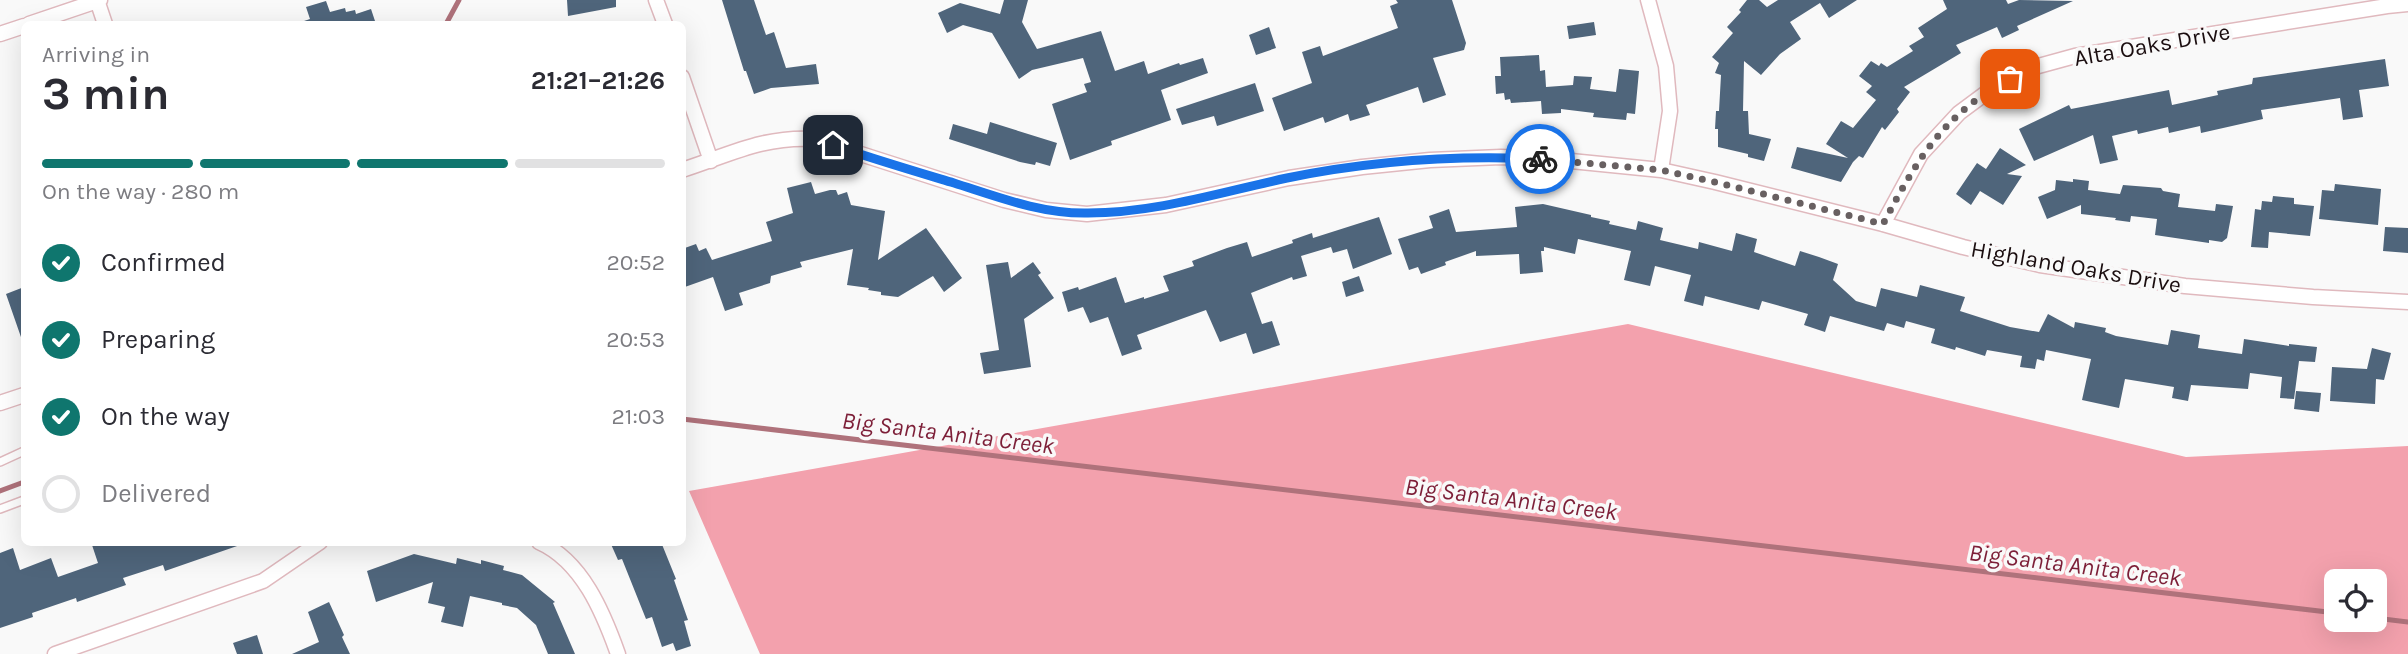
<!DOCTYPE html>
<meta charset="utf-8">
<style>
body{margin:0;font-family:Karla,sans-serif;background:#f7f7f7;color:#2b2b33;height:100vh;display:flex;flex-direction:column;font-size:26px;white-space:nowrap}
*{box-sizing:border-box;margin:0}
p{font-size:23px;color:#7c7c81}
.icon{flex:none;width:38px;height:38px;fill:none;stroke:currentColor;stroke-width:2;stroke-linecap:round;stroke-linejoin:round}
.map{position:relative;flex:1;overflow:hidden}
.panel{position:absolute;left:21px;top:21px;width:665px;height:525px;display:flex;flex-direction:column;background:#fff;border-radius:10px;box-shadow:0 7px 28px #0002}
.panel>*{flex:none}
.tools{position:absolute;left:2324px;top:569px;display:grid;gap:14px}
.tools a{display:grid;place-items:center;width:63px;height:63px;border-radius:10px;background:#fff;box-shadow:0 7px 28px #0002;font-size:35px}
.pin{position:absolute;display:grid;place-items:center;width:60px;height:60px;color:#fff;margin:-30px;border-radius:14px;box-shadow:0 4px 10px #0006}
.courier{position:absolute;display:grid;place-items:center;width:70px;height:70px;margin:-35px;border:5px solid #1a73e8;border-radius:50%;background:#fff;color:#222;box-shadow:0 2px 9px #0007}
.overview em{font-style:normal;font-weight:700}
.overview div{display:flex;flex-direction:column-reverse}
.overview{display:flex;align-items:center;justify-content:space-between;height:119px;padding:0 21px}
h1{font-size:46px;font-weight:700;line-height:52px}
.bar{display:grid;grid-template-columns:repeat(4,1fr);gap:10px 7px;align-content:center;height:84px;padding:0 21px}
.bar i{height:9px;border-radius:5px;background:#e1e1e2}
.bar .on{background:#0f766e}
.bar p{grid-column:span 4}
ol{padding:0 21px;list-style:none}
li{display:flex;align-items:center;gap:21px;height:77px}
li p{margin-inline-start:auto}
li .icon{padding:7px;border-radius:50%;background:#0f766e;color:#fff;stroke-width:4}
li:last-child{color:#7c7c81}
li i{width:38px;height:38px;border:4px solid #e1e1e2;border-radius:50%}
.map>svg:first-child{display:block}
.forest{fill:#f3a1ad;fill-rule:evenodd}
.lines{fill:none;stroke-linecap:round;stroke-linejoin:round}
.stream{stroke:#af727b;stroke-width:5}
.building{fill:#4f657b}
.service-casing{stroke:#e0b9be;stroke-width:10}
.minor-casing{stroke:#e0b9be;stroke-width:17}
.service{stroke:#fff;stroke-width:7}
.minor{stroke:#fff;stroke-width:14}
.done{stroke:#686061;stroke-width:7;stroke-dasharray:0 12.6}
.route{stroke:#1a73e8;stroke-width:9}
.labels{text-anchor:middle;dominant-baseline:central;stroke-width:7;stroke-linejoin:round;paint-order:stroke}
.street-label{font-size:23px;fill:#1a0d0f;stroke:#f9f9f9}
.water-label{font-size:24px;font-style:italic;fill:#7d1f38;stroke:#f9f9f9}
</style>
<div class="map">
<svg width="2408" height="654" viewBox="0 0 2408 654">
<rect width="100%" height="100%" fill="#f9f9f9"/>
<path class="forest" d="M 1628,324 L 2186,457 L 2408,446 L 2408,654 L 760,654 L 689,491 ZM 2336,581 L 2375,581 L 2375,620 L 2336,620 Z"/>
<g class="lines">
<path class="stream" d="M 446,24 L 459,0
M 682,419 L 2336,613
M 0,491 L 24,482
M 2375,618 L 2408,622"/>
</g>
<path class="building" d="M 567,0 L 616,0 L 616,7 L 568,16 Z
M 722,0 L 754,0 L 766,35 L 774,32 L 786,68 L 816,64 L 819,84 L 771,88 L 754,94 L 746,71 L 744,71 Z
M 1004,0 L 1028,0 L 1022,22 L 1037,49 L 1101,31 L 1115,71 L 1144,61 L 1148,74 L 1179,63 L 1180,65 L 1203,58 L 1208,73 L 1161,90 L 1171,120 L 1111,141 L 1112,145 L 1070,160 L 1052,104 L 1087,92 L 1084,84 L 1091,82 L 1083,58 L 1032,70 L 1019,79 L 992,33 L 963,25 L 947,33 L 938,13 L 960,3 L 1000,14 Z
M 1396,0 L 1452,0 L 1466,43 L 1464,50 L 1433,58 L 1446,95 L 1423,103 L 1418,87 L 1366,105 L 1370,115 L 1350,121 L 1348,114 L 1325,123 L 1323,117 L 1284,131 L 1272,98 L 1312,83 L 1302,52 L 1320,46 L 1323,56 L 1398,28 L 1390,6 L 1398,3 Z
M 1747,0 L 1759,0 L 1767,7 L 1778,0 L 1857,0 L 1829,18 L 1820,3 L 1790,22 L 1801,39 L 1780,54 L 1761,75 L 1744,61 L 1743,111 L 1748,111 L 1749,134 L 1771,139 L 1764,161 L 1748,157 L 1748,154 L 1718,147 L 1718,129 L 1715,129 L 1716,111 L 1719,111 L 1721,75 L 1715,73 L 1719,63 L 1712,57 L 1733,33 L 1727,27 L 1741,12 L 1739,10 Z
M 1943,0 L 2006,0 L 2008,4 L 2019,0 L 2073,1 L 2017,26 L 2019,30 L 2002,38 L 1997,27 L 1956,45 L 1961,53 L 1904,87 L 1910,92 L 1897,109 L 1899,112 L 1885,130 L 1882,127 L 1863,158 L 1859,156 L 1853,162 L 1841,182 L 1791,168 L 1797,147 L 1848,158 L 1826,144 L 1841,121 L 1853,128 L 1876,100 L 1866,92 L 1872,86 L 1859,76 L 1871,61 L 1879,66 L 1881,63 L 1887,67 L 1913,51 L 1909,46 L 1924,37 L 1918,28 L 1947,9 Z
M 326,1 L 330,12 L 345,8 L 346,12 L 355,10 L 356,14 L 371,9 L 376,24 L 301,24 L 301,22 L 310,19 L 306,7 Z
M 1594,22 L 1596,35 L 1569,39 L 1567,26 Z
M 1269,27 L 1276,48 L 1256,55 L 1249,35 Z
M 1539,55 L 1540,71 L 1545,70 L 1546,87 L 1573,85 L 1574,76 L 1592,77 L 1590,89 L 1616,92 L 1619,69 L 1639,71 L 1635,114 L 1627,113 L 1626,120 L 1593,117 L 1594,113 L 1561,109 L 1561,113 L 1542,114 L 1541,101 L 1511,103 L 1510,99 L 1505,100 L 1504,93 L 1496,94 L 1495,76 L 1501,76 L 1500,57 Z
M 2385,59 L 2389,86 L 2359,90 L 2363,117 L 2343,120 L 2340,98 L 2261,110 L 2263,119 L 2201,133 L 2200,126 L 2169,133 L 2168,127 L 2138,134 L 2137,130 L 2112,136 L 2118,160 L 2100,164 L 2093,135 L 2034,161 L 2019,129 L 2069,105 L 2071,109 L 2169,90 L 2172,105 L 2218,95 L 2217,91 L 2252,84 L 2253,78 Z
M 1255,83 L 1264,111 L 1217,126 L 1214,116 L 1182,125 L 1176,109 Z
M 990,122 L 1057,143 L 1050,166 L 1036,162 L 1035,165 L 1020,162 L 949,139 L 953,124 L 987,134 Z
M 2000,148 L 2026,165 L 2007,174 L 2022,176 L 2003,205 L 1980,191 L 1971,205 L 1956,194 L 1977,163 L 1986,169 Z
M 2073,179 L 2089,181 L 2088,190 L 2111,193 L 2120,194 L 2123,185 L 2161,188 L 2163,191 L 2180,194 L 2178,207 L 2215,211 L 2216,204 L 2233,206 L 2227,238 L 2222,242 L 2209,240 L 2209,243 L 2155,235 L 2157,219 L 2131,216 L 2130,222 L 2115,220 L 2116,218 L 2081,214 L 2081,205 L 2047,219 L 2038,197 L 2055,190 L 2056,180 L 2073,182 Z
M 811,182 L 815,194 L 830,190 L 836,190 L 838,195 L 847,192 L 851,205 L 885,211 L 878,260 L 926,228 L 962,278 L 944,292 L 933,276 L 898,297 L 881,295 L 881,292 L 868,290 L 869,288 L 847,285 L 853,249 L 800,262 L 802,267 L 771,276 L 770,283 L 739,293 L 743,305 L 725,311 L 713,277 L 682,288 L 682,249 L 696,244 L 699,251 L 706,248 L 712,260 L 772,241 L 766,222 L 793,213 L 787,188 Z
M 2335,184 L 2381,189 L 2378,225 L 2319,219 L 2322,190 L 2334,191 Z
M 2273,196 L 2294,198 L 2294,204 L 2314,206 L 2310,236 L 2269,232 L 2268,248 L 2251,247 L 2255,209 L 2261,210 L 2262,201 L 2272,202 Z
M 1543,204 L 1591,215 L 1591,217 L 1610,221 L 1609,224 L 1636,230 L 1638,221 L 1663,228 L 1660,240 L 1698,249 L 1699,242 L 1732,251 L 1736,233 L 1757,239 L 1754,252 L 1795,266 L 1800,251 L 1819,257 L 1838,264 L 1833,280 L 1856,301 L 1876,307 L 1881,288 L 1917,297 L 1920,285 L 1965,297 L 1960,311 L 2010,327 L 2039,332 L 2048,314 L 2074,328 L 2075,322 L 2106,328 L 2105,332 L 2116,336 L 2168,345 L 2171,330 L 2200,335 L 2198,348 L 2242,354 L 2244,339 L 2289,346 L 2289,344 L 2317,347 L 2315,362 L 2299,361 L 2294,399 L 2280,398 L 2282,377 L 2250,373 L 2248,389 L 2191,385 L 2188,401 L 2172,398 L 2174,387 L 2125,379 L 2119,408 L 2082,400 L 2091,359 L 2046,350 L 2044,361 L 2037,359 L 2035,369 L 2020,367 L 2022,356 L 1987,350 L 1985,356 L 1956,347 L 1955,350 L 1931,343 L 1935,329 L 1906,321 L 1904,328 L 1887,323 L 1884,331 L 1830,316 L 1825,332 L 1804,325 L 1808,314 L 1762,301 L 1759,310 L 1705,296 L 1703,306 L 1684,301 L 1691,275 L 1655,266 L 1650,286 L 1624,280 L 1631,251 L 1578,239 L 1575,254 L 1544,247 L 1544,251 L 1541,251 L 1543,272 L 1520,274 L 1519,254 L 1476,256 L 1476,251 L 1445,262 L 1446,265 L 1421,274 L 1418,267 L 1409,270 L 1398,239 L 1433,228 L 1429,216 L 1449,209 L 1456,232 L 1517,227 L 1515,207 Z
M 1379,217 L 1392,254 L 1353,269 L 1347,249 L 1333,253 L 1331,247 L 1301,256 L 1307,276 L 1293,280 L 1292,277 L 1251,293 L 1262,324 L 1272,321 L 1280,345 L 1253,354 L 1246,333 L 1220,342 L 1206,310 L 1137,335 L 1142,349 L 1122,356 L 1108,317 L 1090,323 L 1083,307 L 1068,312 L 1062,292 L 1078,287 L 1079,290 L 1116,277 L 1125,303 L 1144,297 L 1144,299 L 1169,291 L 1163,276 L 1194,266 L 1192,261 L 1227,248 L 1247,242 L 1252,257 L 1293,243 L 1292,240 L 1312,233 L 1313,238 Z
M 2385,227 L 2408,228 L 2408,253 L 2383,251 Z
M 1008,262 L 1011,278 L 1033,262 L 1041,273 L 1038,275 L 1054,298 L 1024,319 L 1031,367 L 984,374 L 980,353 L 999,350 L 986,265 Z
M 1359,276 L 1364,291 L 1346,297 L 1342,282 Z
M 24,287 L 24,340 L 22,340 L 6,294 Z
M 2372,348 L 2391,353 L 2384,380 L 2376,379 L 2375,404 L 2330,401 L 2332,367 L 2367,369 Z
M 2296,391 L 2321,393 L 2319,412 L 2294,409 Z
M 91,542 L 240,542 L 240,545 L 165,571 L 163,565 L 123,578 L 126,585 L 77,602 L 76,598 L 32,613 L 33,617 L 0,628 L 0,553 L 13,548 L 20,570 L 51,558 L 58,577 L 98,563 Z
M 610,542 L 661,542 L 676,579 L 674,580 L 688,620 L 684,621 L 691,646 L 676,651 L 673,643 L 662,647 L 652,617 L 646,619 L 622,559 L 618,560 Z
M 414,554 L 456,564 L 457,558 L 481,564 L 481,560 L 504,566 L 503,570 L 522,575 L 555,602 L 553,603 L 575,654 L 548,654 L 536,625 L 517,608 L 502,605 L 502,603 L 470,596 L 463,627 L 441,622 L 445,607 L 428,603 L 433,582 L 376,602 L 367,571 Z
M 329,602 L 344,635 L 342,637 L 350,654 L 292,654 L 319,642 L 308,612 Z
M 257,635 L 263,654 L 237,654 L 233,643 Z"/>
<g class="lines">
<g class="service-casing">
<path id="service" d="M 0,462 L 24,451
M 0,509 L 24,500"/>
</g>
<g class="minor-casing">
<path id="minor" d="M 97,0 L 105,24
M 656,0 L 665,24
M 1648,0 L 1666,66 L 1670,111 L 1661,170
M 29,24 L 100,0
M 0,34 L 24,26
M 682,77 L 711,161
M 682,170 C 729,155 763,136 814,139 L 1004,200 L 1046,210 L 1087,214 L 1166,205 L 1289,178 L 1362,167 L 1430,160 L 1501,157 L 1561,160 L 1661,170 L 1715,182 L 1883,224 L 1963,247 L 2040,265 L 2185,286 L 2313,297 L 2408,302
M 1883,224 L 1921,154 L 1959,113 L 1990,90 L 2031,68 L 2075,56 L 2387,6 L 2408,4
M 0,403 L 24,395
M 539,542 C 582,561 603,612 618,654
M 55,654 L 263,581 L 320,542"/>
</g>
<use href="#service" class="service"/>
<use href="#minor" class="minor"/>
</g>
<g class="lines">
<path class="done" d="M 1540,159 L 1661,170 L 1715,182 L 1883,224 C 1917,160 1943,114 2010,79"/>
<path class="route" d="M 833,145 C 873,159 914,171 954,183 C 998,197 1041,214 1088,213 C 1156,213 1221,192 1287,178 C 1370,161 1456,155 1540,159"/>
</g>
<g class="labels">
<g class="street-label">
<text transform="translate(2152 45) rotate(-10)">Alta Oaks Drive</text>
<text transform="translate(2076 267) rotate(10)">Highland Oaks Drive</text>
</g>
<g class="water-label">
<text transform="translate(948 433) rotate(7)">Big Santa Anita Creek</text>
<text transform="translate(1511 499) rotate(7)">Big Santa Anita Creek</text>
<text transform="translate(2075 565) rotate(7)">Big Santa Anita Creek</text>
</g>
</g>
</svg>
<div class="tools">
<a><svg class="icon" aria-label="locate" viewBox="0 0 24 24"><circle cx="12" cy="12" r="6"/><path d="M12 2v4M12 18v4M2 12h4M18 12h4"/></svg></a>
</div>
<div class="pin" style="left:2010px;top:79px;background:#ea580c"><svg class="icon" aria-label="bag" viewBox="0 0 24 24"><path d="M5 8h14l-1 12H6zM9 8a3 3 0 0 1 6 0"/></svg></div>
<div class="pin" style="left:833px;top:145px;background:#1f2937"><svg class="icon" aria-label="home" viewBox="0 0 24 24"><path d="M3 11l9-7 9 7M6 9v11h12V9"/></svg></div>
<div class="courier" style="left:1540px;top:159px"><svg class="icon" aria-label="bike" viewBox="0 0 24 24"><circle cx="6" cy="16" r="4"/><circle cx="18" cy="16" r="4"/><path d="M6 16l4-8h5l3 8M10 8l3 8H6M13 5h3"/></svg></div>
<section class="panel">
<div class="overview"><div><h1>3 min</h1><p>Arriving in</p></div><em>21:21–21:26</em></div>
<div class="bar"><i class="on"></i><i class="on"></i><i class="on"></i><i></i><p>On the way · 280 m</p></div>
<ol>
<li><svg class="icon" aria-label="check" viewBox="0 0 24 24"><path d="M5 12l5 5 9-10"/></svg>Confirmed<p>20:52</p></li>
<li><svg class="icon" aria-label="check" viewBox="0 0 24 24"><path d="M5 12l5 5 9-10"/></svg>Preparing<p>20:53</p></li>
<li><svg class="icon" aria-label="check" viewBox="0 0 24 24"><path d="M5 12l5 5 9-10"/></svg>On the way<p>21:03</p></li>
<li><i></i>Delivered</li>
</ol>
</section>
</div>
